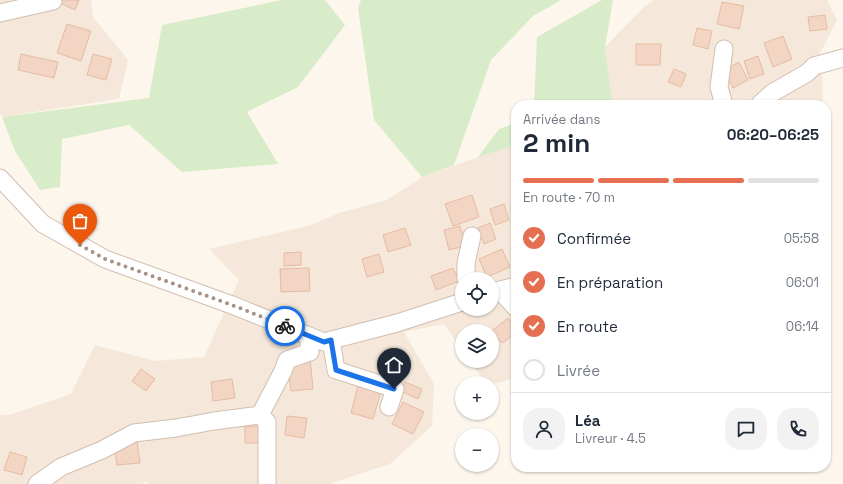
<!DOCTYPE html>
<html lang="fr">
<meta charset="utf-8">
<style>
body{margin:0;font-family:"Space Grotesk",sans-serif;background:#f2f2f3;color:#1f2937;height:100vh;display:flex;flex-direction:column;font-size:15px;white-space:nowrap}
*{box-sizing:border-box;margin:0}
p{font-size:13px;color:#747a83}
.icon{flex:none;width:22px;height:22px;fill:none;stroke:currentColor;stroke-width:2;stroke-linecap:round;stroke-linejoin:round}
.map{position:relative;flex:1;overflow:hidden}
.side{position:absolute;left:511px;top:100px;width:320px;height:372px;display:flex;flex-direction:column;background:#fff;border-radius:16px;box-shadow:0 1px 3px #0004}
.side>*{flex:none}
.fabs{position:absolute;left:455px;top:272px;display:grid;gap:8px}
.fabs a{display:grid;place-items:center;width:44px;height:44px;border-radius:50%;background:#fff;box-shadow:0 1px 3px #0004;font-size:20px}
.pin{position:absolute;display:grid;place-items:center;width:34px;height:34px;color:#fff;margin:-41px -17px;border-radius:50% 50% 50% 0;rotate:-45deg;box-shadow:0 0 4px #0007}
.pin .icon{rotate:45deg}
.courier{position:absolute;display:grid;place-items:center;width:40px;height:40px;margin:-20px;border:3px solid #1a73e8;border-radius:50%;background:#fff;color:#222;box-shadow:0 1px 5px #0007}
.summary em{font-style:normal;font-weight:600}
.summary div{display:flex;flex-direction:column-reverse}
.summary{display:flex;align-items:center;justify-content:space-between;height:68px;padding:0 12px}
h1{font-size:26px;font-weight:600;line-height:30px}
.bar{display:grid;grid-template-columns:repeat(4,1fr);gap:6px 4px;align-content:center;height:48px;padding:0 12px}
.bar i{height:5px;border-radius:3px;background:#e0e1e3}
.bar .active{background:#e76f51}
.bar p{grid-column:span 4}
.line{display:flex;align-items:center;gap:10px;padding:0 12px;border-top:1px solid #e0e1e3}
.line div{flex:1}
.round{display:grid;place-items:center;flex:none;width:42px;height:42px;border-radius:16px;background:#f2f2f3}
ol{padding:0 12px;list-style:none}
li{display:flex;align-items:center;gap:12px;height:44px}
li p{margin-inline-start:auto}
li .icon{padding:4px;border-radius:50%;background:#e76f51;color:#fff;stroke-width:4}
li:last-child{color:#747a83}
li i{width:22px;height:22px;border:2px solid #e0e1e3;border-radius:50%}
.map>svg:first-child{display:block}
.residential{fill:#f5e8da;fill-rule:evenodd}
.green{fill:#d8ecc9}
.building{fill:#f3d5c3;stroke:#e6bba3}
.lines{fill:none;stroke-linecap:round;stroke-linejoin:round}
.minor-casing{stroke:#d1beb0;stroke-width:19}
.minor{stroke:#fff;stroke-width:17}
.done{stroke:#a89285;stroke-width:4;stroke-dasharray:0 7.2}
.route{stroke:#1a73e8;stroke-width:5}
</style>
<div class="map">
<svg width="843" height="484" viewBox="0 0 843 484">
<rect width="100%" height="100%" fill="#fdf6ec"/>
<path class="residential" d="M 0,0 L 91,0 L 93,17 L 128,60 L 119,99 L 2,117 L 0,113 Z
M 654,0 L 827,0 L 837,20 L 814,65 L 822,74 L 823,105 L 556,105 L 560,102 L 612,101 L 605,47 L 644,7 Z
M 516,145 L 516,378 L 492,384 L 492,383 L 485,383 L 470,361 L 492,361 L 492,331 L 462,331 L 462,350 L 444,324 L 404,332 L 434,384 L 432,426 L 390,464 L 329,484 L 149,484 L 145,481 L 142,484 L 0,484 L 0,415 L 9,415 L 71,394 L 95,345 L 155,361 L 204,357 L 239,280 L 209,249 L 308,226 L 339,213 L 387,200 L 422,177 L 478,157 ZM 462,279 L 492,279 L 492,309 L 462,309 Z"/>
<path class="green" d="M 282,0 L 325,0 L 345,25 L 298,87 L 247,112 L 278,164 L 182,172 L 129,125 L 62,139 L 60,187 L 40,190 L 15,151 L 2,117 L 149,98 L 162,25 Z
M 361,0 L 561,0 L 533,16 L 491,60 L 454,165 L 422,177 L 374,120 L 358,8 Z
M 602,0 L 613,0 L 605,47 L 612,101 L 560,102 L 556,105 L 534,105 L 537,37 Z
M 516,123 L 516,145 L 478,157 L 499,129 Z"/>
<path class="building" d="M 54,0 L 79,0 L 75,10 Z
M 722,2 L 744,6 L 739,29 L 717,24 Z
M 825,15 L 827,29 L 810,31 L 808,17 Z
M 67,24 L 91,31 L 81,61 L 57,53 Z
M 697,28 L 712,31 L 708,49 L 693,45 Z
M 783,36 L 792,59 L 773,67 L 764,43 Z
M 636,44 L 661,44 L 660,65 L 636,65 Z
M 21,54 L 58,62 L 54,78 L 18,70 Z
M 93,54 L 112,59 L 106,80 L 87,75 Z
M 758,56 L 764,74 L 750,79 L 744,61 Z
M 739,62 L 748,80 L 733,88 L 724,70 Z
M 674,69 L 686,74 L 681,87 L 668,82 Z
M 472,195 L 479,217 L 453,226 L 445,204 Z
M 504,204 L 509,220 L 495,225 L 490,209 Z
M 490,223 L 496,239 L 484,244 L 478,228 Z
M 460,226 L 465,246 L 449,250 L 444,230 Z
M 405,228 L 411,245 L 388,252 L 383,235 Z
M 502,249 L 510,267 L 487,277 L 479,259 Z
M 301,252 L 301,265 L 284,266 L 284,253 Z
M 379,254 L 384,272 L 367,277 L 362,259 Z
M 309,268 L 310,291 L 281,292 L 280,269 Z
M 453,268 L 459,281 L 436,290 L 431,276 Z
M 508,318 L 516,328 L 516,333 L 502,343 L 492,331 Z
M 310,358 L 313,389 L 291,391 L 287,360 Z
M 141,369 L 155,379 L 146,391 L 132,381 Z
M 232,379 L 235,398 L 213,401 L 211,382 Z
M 405,382 L 422,389 L 418,399 L 401,391 Z
M 358,385 L 381,391 L 373,419 L 351,413 Z
M 403,402 L 424,412 L 413,434 L 392,424 Z
M 287,416 L 307,418 L 304,438 L 285,435 Z
M 245,426 L 261,426 L 261,443 L 245,443 Z
M 137,442 L 140,463 L 117,465 L 114,445 Z
M 10,452 L 27,457 L 22,475 L 4,470 Z"/>
<g class="lines">
<g class="minor-casing">
<path id="minor" d="M 0,13 L 53,1
M 724,105 L 719,87 L 724,49
M 759,105 L 772,93 L 807,73 L 814,66 L 843,58
M 0,178 L 43,224 L 105,259 L 232,305 L 324,342 L 397,323 L 462,302
M 466,279 L 466,263 L 472,236
M 499,290 L 516,308
M 492,292 L 516,286
M 331,340 L 336,370 L 395,389 L 389,407
M 260,415 L 267,422 L 267,484
M 37,484 L 61,467 L 102,450 L 134,433 L 176,428 L 214,421 L 260,415 L 283,371 L 287,360 L 310,352 L 308,336"/>
</g>
<use href="#minor" class="minor"/>
</g>
<g class="lines">
<path class="done" d="M 80,245 L 105,259 L 232,305 L 285,326"/>
<path class="route" d="M 285,326 L 324,342 L 331,340 L 336,370 L 394,389"/>
</g>
</svg>
<div class="fabs">
<a><svg class="icon" aria-label="locate" viewBox="0 0 24 24"><circle cx="12" cy="12" r="6"/><path d="M12 2v4M12 18v4M2 12h4M18 12h4"/></svg></a>
<a><svg class="icon" aria-label="layers" viewBox="0 0 24 24"><path d="M12 4l9 5-9 5-9-5zM3 14l9 5 9-5"/></svg></a>
<a>+</a>
<a>−</a>
</div>
<div class="pin" style="left:80px;top:245px;background:#ea580c"><svg class="icon" aria-label="bag" viewBox="0 0 24 24"><path d="M5 8h14l-1 12H6zM9 8a3 3 0 0 1 6 0"/></svg></div>
<div class="pin" style="left:394px;top:389px;background:#1f2937"><svg class="icon" aria-label="home" viewBox="0 0 24 24"><path d="M3 11l9-7 9 7M6 9v11h12V9"/></svg></div>
<div class="courier" style="left:285px;top:326px"><svg class="icon" aria-label="bike" viewBox="0 0 24 24"><circle cx="6" cy="16" r="4"/><circle cx="18" cy="16" r="4"/><path d="M6 16l4-8h5l3 8M10 8l3 8H6M13 5h3"/></svg></div>
<section class="side">
<div class="summary"><div><h1>2 min</h1><p>Arrivée dans</p></div><em>06:20–06:25</em></div>
<div class="bar"><i class="active"></i><i class="active"></i><i class="active"></i><i></i><p>En route · 70 m</p></div>
<ol>
<li><svg class="icon" aria-label="check" viewBox="0 0 24 24"><path d="M5 12l5 5 9-10"/></svg>Confirmée<p>05:58</p></li>
<li><svg class="icon" aria-label="check" viewBox="0 0 24 24"><path d="M5 12l5 5 9-10"/></svg>En préparation<p>06:01</p></li>
<li><svg class="icon" aria-label="check" viewBox="0 0 24 24"><path d="M5 12l5 5 9-10"/></svg>En route<p>06:14</p></li>
<li><i></i>Livrée</li>
</ol>
<div class="line" style="height:72px"><a class="round"><svg class="icon" aria-label="person" viewBox="0 0 24 24"><circle cx="12" cy="8" r="4"/><path d="M4 21q1-7 8-7t8 7"/></svg></a><div><b>Léa</b><p>Livreur · 4.5</p></div><a class="round"><svg class="icon" aria-label="chat" viewBox="0 0 24 24"><path d="M4 5h16v11H9l-5 4z"/></svg></a><a class="round"><svg class="icon" aria-label="phone" viewBox="0 0 24 24"><path d="M5 4h4l2 5-3 2q2 4 5 5l2-3 5 2v4C11 20 4 13 5 4z"/></svg></a></div>
</section>
</div>
